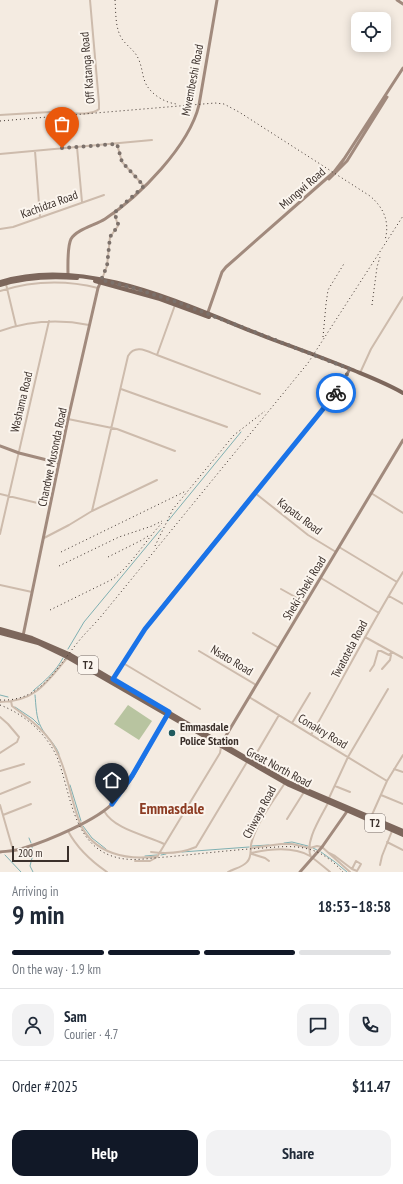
<!DOCTYPE html>
<meta charset="utf-8">
<style>
body{margin:0;font-family:"PT Sans Narrow",sans-serif;background:#f2f2f3;color:#1f2937;height:100vh;display:flex;flex-direction:column;font-size:15px;white-space:nowrap}
*{box-sizing:border-box;margin:0}
p{font-size:13px;color:#747a83}
.icon{flex:none;width:22px;height:22px;fill:none;stroke:currentColor;stroke-width:2;stroke-linecap:round;stroke-linejoin:round}
.map{position:relative;height:872px;overflow:hidden}
.sheet{display:flex;flex-direction:column;background:#fff;flex:1}
.sheet>*{flex:none}
.tools{position:absolute;left:351px;top:12px;display:grid;gap:8px}
.tools a{display:grid;place-items:center;width:40px;height:40px;border-radius:8px;background:#fff;box-shadow:0 2px 10px #0003;font-size:20px}
.scale{position:absolute;left:12px;bottom:10px;width:57px;box-sizing:border-box;padding-left:4px;border:2px solid #3b302b;border-top:0;font-size:11px;line-height:14px;white-space:nowrap;color:#3b302b;-webkit-text-stroke:3px #fbf5ee;paint-order:stroke}
.pin{position:absolute;display:grid;place-items:center;width:34px;height:34px;color:#fff;margin:-41px -17px;border-radius:50% 50% 50% 0;rotate:-45deg;box-shadow:0 0 4px #0007}
.pin .icon{rotate:45deg}
.courier{position:absolute;display:grid;place-items:center;width:40px;height:40px;margin:-20px;border:3px solid #1a73e8;border-radius:50%;background:#fff;color:#222;box-shadow:0 1px 5px #0007}
.summary em{font-style:normal;font-weight:700}
.summary div{display:flex;flex-direction:column-reverse}
.summary{display:flex;align-items:center;justify-content:space-between;height:68px;padding:0 12px}
h1{font-size:26px;font-weight:700;line-height:30px}
.bar{display:grid;grid-template-columns:repeat(4,1fr);gap:6px 4px;align-content:center;height:48px;padding:0 12px}
.bar i{height:5px;border-radius:3px;background:#e0e1e3}
.bar .current{background:#111827}
.bar p{grid-column:span 4}
.line{display:flex;align-items:center;gap:10px;padding:0 12px;border-top:1px solid #e0e1e3}
.line div{flex:1}
.round{display:grid;place-items:center;flex:none;width:42px;height:42px;border-radius:12px;background:#f2f2f3}
.action{display:flex;gap:8px;margin-top:auto;padding:8px 12px}
.action a{flex:1;height:46px;border-radius:12px;background:#111827;color:#fff;font-size:16px;font-weight:700;line-height:46px;text-align:center}
.action a+a{background:#f2f2f3;color:#1f2937}
.map>svg:first-child{display:block}
.green{fill:#b8c4a0}
.lines{fill:none;stroke-linecap:round;stroke-linejoin:round}
.stream{stroke:#7fb0b2;stroke-width:1}
.street{stroke:#cdbbac;stroke-width:2}
.secondary{stroke:#a18a7d;stroke-width:3}
.primary{stroke:#7d675c;stroke-width:4}
.rail{stroke:#3b302b;stroke-width:1;stroke-dasharray:1 3;stroke-linecap:butt}
.done{stroke:#7c716b;stroke-width:4;stroke-dasharray:0 7.2}
.route{stroke:#1a73e8;stroke-width:5}
.poi-dot{fill:#1f5a5e;stroke:#fbf5ee;stroke-width:1.5}
.labels{text-anchor:middle;dominant-baseline:central;stroke-width:4;stroke-linejoin:round;paint-order:stroke}
.shield{fill:#fbf5ee;stroke:#756b66;stroke-width:1}
.shield-label{font-size:11px;font-weight:bold;fill:#3b302b}
.street-label{font-size:12px;fill:#3b302b;stroke:#fbf5ee}
.poi-label{font-size:12px;font-weight:bold;fill:#3b302b;stroke:#fbf5ee;text-anchor:start}
.district-label{font-size:16px;font-weight:bold;fill:#8c3b22;stroke:#fbf5ee}
</style>
<div class="map">
<svg width="403" height="872" viewBox="0 0 403 872">
<rect width="100%" height="100%" fill="#f4ebe1"/>
<path class="green" d="M 128,705 L 152,721 L 139,740 L 114,724 Z"/>
<g class="lines">
<path class="stream" d="M 168,521 L 241,432
M 68,649 L 84,622 L 161,529
M 33,691 L 34,690 C 46,680 56,671 63,658
M 0,695 L 8,697
M 35,695 C 36,705 36,718 41,727 C 46,737 55,743 59,754
M 15,707 L 33,719 L 39,725
M 70,785 L 81,821
M 83,826 L 92,838 L 106,849
M 29,838 L 31,843
M 284,843 L 292,842 L 308,846
M 252,846 L 269,845
M 32,847 L 33,854 L 30,866 L 33,872
M 313,848 L 317,850
M 182,852 L 249,847
M 321,852 L 335,862 L 347,872
M 5,855 L 21,872
M 161,855 L 166,854
M 145,856 L 157,855"/>
<path class="street" d="M 52,113 C 63,112 91,117 99,109 L 99,103 L 90,0
M 0,115 L 50,112 L 60,125 L 63,148
M 117,144 L 122,162 L 144,186
M 77,147 L 82,202
M 35,151 L 40,217
M 0,154 L 152,140
M 0,229 L 13,227 L 104,195
M 102,279 L 107,266 L 110,237 L 118,226 L 117,222 L 114,213
M 6,284 L 16,326
M 0,291 C 32,281 66,280 98,288
M 175,305 L 157,355 L 260,394
M 0,331 C 29,321 59,319 89,325
M 360,373 L 371,349 L 403,297
M 121,389 L 227,427
M 68,419 L 117,429 L 175,451
M 255,493 L 308,535 L 336,552
M 371,493 L 403,513
M 0,494 L 50,506
M 92,511 L 157,480
M 0,534 L 49,321
M 44,538 L 69,525 L 92,511 L 128,356 C 135,344 147,351 157,355
M 339,547 L 397,582
M 321,578 L 379,613
M 0,585 L 32,592
M 281,589 L 306,603
M 389,596 L 403,604
M 253,633 L 279,648
M 365,637 L 403,658
M 199,651 L 256,685
M 123,663 L 200,709
M 382,669 L 390,660 L 391,655
M 370,671 L 374,665 L 378,651 L 381,651 L 389,655 L 392,652
M 249,697 L 387,781
M 11,701 L 12,706 C 28,718 45,730 55,748 C 68,771 70,799 80,823 C 93,854 128,861 158,856
M 0,702 C 35,702 47,682 67,658
M 0,717 L 8,724 L 19,737 L 17,742 L 0,753
M 292,723 L 310,693
M 311,735 C 342,681 370,625 403,572
M 252,761 L 279,715
M 394,769 L 403,772
M 0,771 L 24,764
M 335,786 L 350,792
M 0,794 L 30,782
M 381,795 L 403,804
M 329,798 L 348,757 L 388,689
M 0,805 L 13,850
M 104,811 C 115,830 146,835 164,844
M 3,815 L 31,804
M 371,817 L 387,781 L 403,755
M 287,819 L 304,792
M 68,831 C 77,848 91,861 107,872
M 387,842 L 403,850
M 251,848 L 281,844 L 292,844 L 310,848 L 317,846 L 322,847 L 350,872
M 151,852 C 166,854 182,853 196,847 L 247,762
M 251,853 C 269,849 293,846 310,856 C 317,861 324,867 330,872
M 329,853 L 335,856 L 352,869
M 252,854 L 265,858 L 269,861
M 311,857 C 304,842 321,817 328,803
M 135,861 L 150,861 L 157,857 L 220,753 L 221,747
M 356,861 L 361,864 L 357,871 L 352,869 Z
M 380,865 L 382,856 L 392,831
M 228,872 C 233,869 243,867 247,862 C 253,856 249,848 252,841 C 258,821 273,801 285,783"/>
<path class="secondary" d="M 397,0 L 403,4
M 329,179 L 347,161 L 387,97
M 68,276 C 68,266 67,247 71,239 C 77,229 96,225 105,219 C 140,196 189,146 199,105 L 217,0
M 207,315 L 222,272 L 226,267 L 334,172 L 344,159 L 403,68
M 0,446 L 19,453 L 59,463
M 23,636 L 68,419 L 98,288 L 101,281
M 112,680 L 145,629 L 170,597 L 327,404 L 339,387 L 350,369
M 221,744 L 403,440
M 0,852 C 8,851 16,851 24,848 C 47,841 98,820 114,802 C 136,777 150,743 168,713
M 300,872 L 322,847 L 348,810"/>
<path class="primary" d="M 95,281 L 160,299 L 209,317
M 0,282 C 89,254 192,309 274,340 C 299,349 323,358 348,368 C 367,376 386,383 403,393
M 0,285 C 25,277 51,276 77,278
M 0,629 L 32,638 L 69,654 L 286,781 L 403,831
M 0,633 L 38,643 L 67,657 L 289,785 L 403,835"/>
<path class="rail" d="M 115,0 C 116,13 115,28 122,39 C 127,46 135,51 138,58 C 142,66 142,74 145,82 C 150,94 165,103 177,104
M 0,121 L 215,103 L 224,104 L 239,112 L 370,196 C 384,208 390,222 385,240
M 372,305 L 377,267 L 380,257
M 323,337 L 326,304 L 328,290 L 345,262
M 155,546 L 173,509 L 234,435 L 265,411
M 61,552 L 186,491
M 108,557 L 142,540 L 148,536
M 59,566 L 119,537 L 152,526 L 162,521
M 50,610 L 113,579 C 133,563 145,541 162,523
M 0,700 C 40,702 56,669 78,642 C 86,632 95,624 103,614 L 308,363 L 403,216
M 0,705 C 24,714 46,733 57,757 C 71,792 72,845 115,857 C 132,862 149,858 166,857 C 199,854 231,850 263,848 C 278,847 294,845 308,849 C 322,852 334,862 343,872"/>
</g>
<g class="lines">
<path class="done" d="M 62,148 L 117,144 L 122,162 L 144,186 L 114,213 L 118,222 L 118,226 L 110,237 L 107,266 L 101,280 L 130,287 L 177,302 L 350,369 L 336,393"/>
<path class="route" d="M 112,804 L 132,776 L 169,712 L 113,679 L 145,629 L 336,393"/>
</g>
<circle class="poi-dot" cx="172" cy="733" r="4"/>
<g class="labels">
<g class="shield">
<rect x="78" y="656" width="20" height="18" rx="3"/>
<rect x="365" y="814" width="20" height="18" rx="3"/>
</g>
<g class="shield-label">
<text x="88" y="665">T2</text>
<text x="375" y="823">T2</text>
</g>
<g class="street-label">
<text transform="translate(87 68) rotate(-95)">Off Katanga Road</text>
<text transform="translate(192 80) rotate(-79)">Mwembeshi Road</text>
<text transform="translate(302 188) rotate(-41)">Mungwi Road</text>
<text transform="translate(49 204) rotate(-20)">Kachidza Road</text>
<text transform="translate(21 402) rotate(-77)">Washama Road</text>
<text transform="translate(52 457) rotate(-78)">Chandwe Musonda Road</text>
<text transform="translate(300 516) rotate(37)">Kapatu Road</text>
<text transform="translate(304 588) rotate(-59)">Sheki-Sheki Road</text>
<text transform="translate(349 649) rotate(-62)">Twatotela Road</text>
<text transform="translate(232 660) rotate(31)">Nsato Road</text>
<text transform="translate(323 731) rotate(31)">Conakry Road</text>
<text transform="translate(279 767) rotate(28)">Great North Road</text>
<text transform="translate(259 812) rotate(-62)">Chiwaya Road</text>
</g>
<g class="poi-label">
<text x="180" y="726">Emmasdale<tspan x="180" dy="14">Police Station</tspan></text>
</g>
<g class="district-label">
<text x="172" y="808">Emmasdale</text>
</g>
</g>
</svg>
<div class="tools">
<a><svg class="icon" aria-label="locate" viewBox="0 0 24 24"><circle cx="12" cy="12" r="6"/><path d="M12 2v4M12 18v4M2 12h4M18 12h4"/></svg></a>
</div>
<div class="scale">200 m</div>
<div class="pin" style="left:62px;top:148px;background:#ea580c"><svg class="icon" aria-label="bag" viewBox="0 0 24 24"><path d="M5 8h14l-1 12H6zM9 8a3 3 0 0 1 6 0"/></svg></div>
<div class="pin" style="left:112px;top:804px;background:#1f2937"><svg class="icon" aria-label="home" viewBox="0 0 24 24"><path d="M3 11l9-7 9 7M6 9v11h12V9"/></svg></div>
<div class="courier" style="left:336px;top:393px"><svg class="icon" aria-label="bike" viewBox="0 0 24 24"><circle cx="6" cy="16" r="4"/><circle cx="18" cy="16" r="4"/><path d="M6 16l4-8h5l3 8M10 8l3 8H6M13 5h3"/></svg></div>
</div>
<section class="sheet">
<div class="summary"><div><h1>9 min</h1><p>Arriving in</p></div><em>18:53–18:58</em></div>
<div class="bar"><i class="current"></i><i class="current"></i><i class="current"></i><i></i><p>On the way · 1.9 km</p></div>
<div class="line" style="height:72px"><a class="round"><svg class="icon" aria-label="person" viewBox="0 0 24 24"><circle cx="12" cy="8" r="4"/><path d="M4 21q1-7 8-7t8 7"/></svg></a><div><b>Sam</b><p>Courier · 4.7</p></div><a class="round"><svg class="icon" aria-label="chat" viewBox="0 0 24 24"><path d="M4 5h16v11H9l-5 4z"/></svg></a><a class="round"><svg class="icon" aria-label="phone" viewBox="0 0 24 24"><path d="M5 4h4l2 5-3 2q2 4 5 5l2-3 5 2v4C11 20 4 13 5 4z"/></svg></a></div>
<div class="line" style="height:52px"><div>Order #2025</div><b>$11.47</b></div>
<div class="action"><a>Help</a><a>Share</a></div>
</section>
